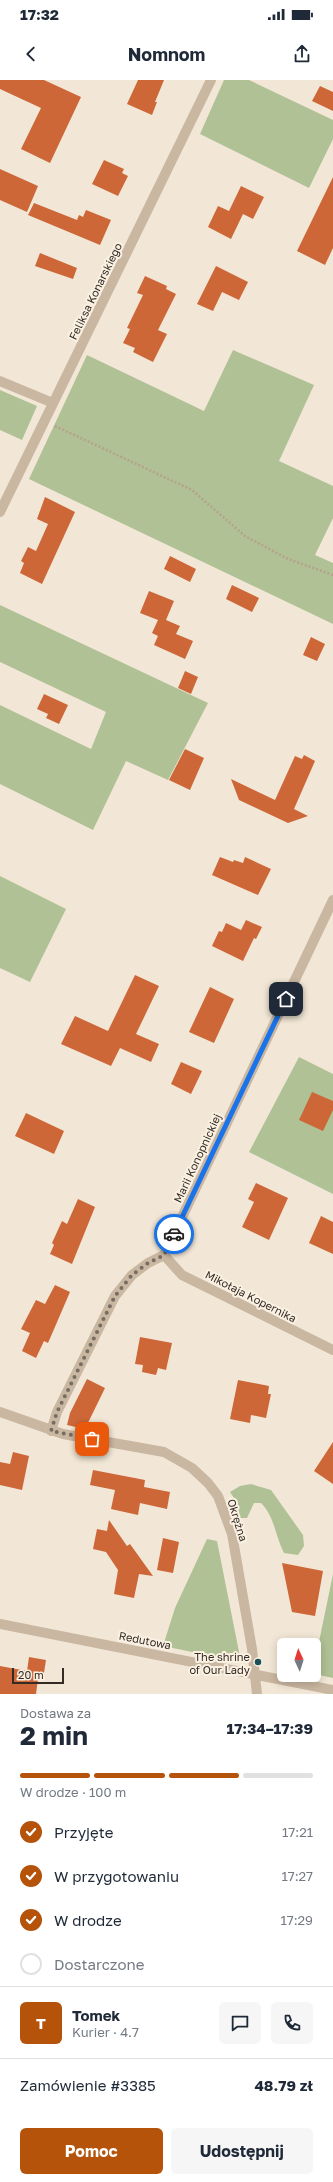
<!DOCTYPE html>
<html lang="pl">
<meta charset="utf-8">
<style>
body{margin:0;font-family:"Golos Text",sans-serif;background:#f6f6f7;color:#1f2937;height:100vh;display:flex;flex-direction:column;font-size:15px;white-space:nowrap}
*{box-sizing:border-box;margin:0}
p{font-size:13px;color:#747a83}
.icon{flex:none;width:22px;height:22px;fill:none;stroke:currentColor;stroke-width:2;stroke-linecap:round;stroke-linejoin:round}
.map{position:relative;height:1614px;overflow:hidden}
.drawer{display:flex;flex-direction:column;background:#fff;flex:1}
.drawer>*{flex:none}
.needle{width:26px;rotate:356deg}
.fabs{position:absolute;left:277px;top:1558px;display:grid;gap:8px}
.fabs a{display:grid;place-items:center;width:44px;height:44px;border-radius:6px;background:#fff;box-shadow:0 2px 10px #0003;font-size:20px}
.scale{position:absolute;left:12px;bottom:10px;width:52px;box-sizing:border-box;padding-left:4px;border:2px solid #342b25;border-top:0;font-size:11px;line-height:14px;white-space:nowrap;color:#342b25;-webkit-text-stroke:3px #faf1e2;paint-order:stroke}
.pin{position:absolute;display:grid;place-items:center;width:34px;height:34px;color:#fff;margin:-17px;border-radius:8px;box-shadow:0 2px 6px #0006}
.courier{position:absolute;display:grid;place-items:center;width:40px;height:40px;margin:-20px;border:3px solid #1a73e8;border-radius:50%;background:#fff;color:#222;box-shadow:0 1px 5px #0007}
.headline em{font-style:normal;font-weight:700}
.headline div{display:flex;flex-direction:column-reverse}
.headline{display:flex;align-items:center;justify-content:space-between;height:68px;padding:0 20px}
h1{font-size:26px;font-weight:700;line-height:30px}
.bar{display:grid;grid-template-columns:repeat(4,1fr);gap:6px 4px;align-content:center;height:48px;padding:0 20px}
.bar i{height:5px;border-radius:3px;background:#e0e1e3}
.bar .current{background:#b45309}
.bar p{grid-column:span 4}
.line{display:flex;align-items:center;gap:10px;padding:0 20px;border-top:1px solid #e0e1e3}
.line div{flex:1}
.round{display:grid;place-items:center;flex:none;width:42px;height:42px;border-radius:6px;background:#f6f6f7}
ol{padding:0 20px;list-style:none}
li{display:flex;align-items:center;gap:12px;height:44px}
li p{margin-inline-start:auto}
li .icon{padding:4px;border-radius:50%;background:#b45309;color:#fff;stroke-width:4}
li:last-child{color:#747a83}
li i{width:22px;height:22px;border:2px solid #e0e1e3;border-radius:50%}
.action{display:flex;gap:8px;margin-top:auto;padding:8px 20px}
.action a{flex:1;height:46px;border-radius:6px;background:#b45309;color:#fff;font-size:16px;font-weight:700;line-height:46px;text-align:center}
.action a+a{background:#f6f6f7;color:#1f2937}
.status{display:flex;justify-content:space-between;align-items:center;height:28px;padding:0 20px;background:#fff;direction:ltr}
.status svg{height:11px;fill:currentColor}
header{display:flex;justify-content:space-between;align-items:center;height:52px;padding:0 20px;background:#fff;font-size:18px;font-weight:700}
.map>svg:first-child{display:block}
.green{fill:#b0c195}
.building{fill:#cd6738}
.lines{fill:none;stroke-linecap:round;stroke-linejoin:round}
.path{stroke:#b6a18c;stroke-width:2.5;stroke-dasharray:2 2;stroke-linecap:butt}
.minor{stroke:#cab7a1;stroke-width:10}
.done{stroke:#766d63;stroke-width:4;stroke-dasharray:0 7.2}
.route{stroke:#1a73e8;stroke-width:5}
.poi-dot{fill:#184f58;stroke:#faf1e2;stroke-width:1.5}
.labels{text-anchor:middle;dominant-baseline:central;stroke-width:4;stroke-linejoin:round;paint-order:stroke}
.street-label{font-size:11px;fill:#342b25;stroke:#faf1e2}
.poi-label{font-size:11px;fill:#342b25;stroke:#faf1e2;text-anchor:end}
</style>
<div class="status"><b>17:32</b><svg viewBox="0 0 49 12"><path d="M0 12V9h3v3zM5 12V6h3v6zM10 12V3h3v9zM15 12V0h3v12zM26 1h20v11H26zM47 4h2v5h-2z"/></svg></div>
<header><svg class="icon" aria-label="back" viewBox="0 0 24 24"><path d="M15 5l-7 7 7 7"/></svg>Nomnom<svg class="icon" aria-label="share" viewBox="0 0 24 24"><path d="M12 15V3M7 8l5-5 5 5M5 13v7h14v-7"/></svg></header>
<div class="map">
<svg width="333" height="1614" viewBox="0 0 333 1614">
<rect width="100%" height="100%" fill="#f2e7d6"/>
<path class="green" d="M 224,0 L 249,0 L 333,40 L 333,59 L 309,108 L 200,54 Z
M 233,270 L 314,305 L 279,381 L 333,406 L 333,438 L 315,475 L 333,483 L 333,544 L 29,399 L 87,275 L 204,331 Z
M 0,310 L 37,326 L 22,360 L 0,350 Z
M 0,525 L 208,623 L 168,700 L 126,681 L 93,750 L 0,704 L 0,625 L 91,669 L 106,632 L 0,582 Z
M 0,796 L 66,829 L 30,902 L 0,888 Z
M 299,977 L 333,994 L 333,1114 L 249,1072 Z
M 251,1404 L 271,1410 L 303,1455 L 304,1466 L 298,1475 L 284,1473 C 275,1456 275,1437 261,1423 L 254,1423 L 247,1438 L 239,1438 L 234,1418 L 230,1412 L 240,1406 Z
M 207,1459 L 217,1461 L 241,1582 L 163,1566 L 175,1528 Z
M 333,1494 L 333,1598 L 314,1594 L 314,1586 Z"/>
<path class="building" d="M 0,0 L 44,0 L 81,17 L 50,83 L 21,69 L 41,28 L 0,9 Z
M 138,0 L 164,0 L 155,22 L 157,22 L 152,35 L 127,24 Z
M 320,6 L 333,12 L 333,31 L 312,21 Z
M 104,80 L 124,89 L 122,93 L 128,96 L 118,116 L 92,104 Z
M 0,89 L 38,106 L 27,132 L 0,120 Z
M 333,97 L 333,168 L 325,185 L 297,171 Z
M 241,106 L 264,117 L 253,139 L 243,134 L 231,159 L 208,147 L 218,126 L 229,131 Z
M 34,123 L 77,140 L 79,135 L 83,137 L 86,130 L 111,140 L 100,165 L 28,135 Z
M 40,173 L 77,188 L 73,199 L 35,186 Z
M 216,186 L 248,202 L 239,220 L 222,212 L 213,231 L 197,224 Z
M 145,196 L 167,206 L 166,209 L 176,214 L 158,250 L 167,254 L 153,282 L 133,272 L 135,268 L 123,263 L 130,249 L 127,248 L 143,215 L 137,213 Z
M 45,417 L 75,432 L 42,504 L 20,493 L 24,483 L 21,481 L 28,467 L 36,471 L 48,444 L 37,439 Z
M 170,476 L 196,489 L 190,502 L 164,489 Z
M 232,505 L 259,518 L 252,532 L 226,519 Z
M 149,511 L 174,521 L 166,540 L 180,546 L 176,554 L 193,561 L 185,579 L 154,565 L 158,556 L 152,553 L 158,540 L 140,533 Z
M 311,557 L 325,564 L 317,581 L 303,575 Z
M 185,591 L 198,597 L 191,614 L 178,608 Z
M 44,614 L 68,625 L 59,644 L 46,638 L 48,634 L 37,629 Z
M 185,669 L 204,678 L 190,710 L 169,700 Z
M 304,675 L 315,681 L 294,729 L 308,736 L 288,743 L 239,720 L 231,699 L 275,720 L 295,676 L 302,679 Z
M 220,777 L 233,782 L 234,780 L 243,783 L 245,777 L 271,789 L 258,815 L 212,795 Z
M 246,840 L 262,847 L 256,859 L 254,858 L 243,881 L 212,866 L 219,851 L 222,852 L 226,843 L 241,850 Z
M 135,895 L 159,906 L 136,954 L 159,964 L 151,982 L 120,968 L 111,986 L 61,964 L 75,936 L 108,951 Z
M 210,907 L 234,919 L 214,963 L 189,952 Z
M 181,982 L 202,991 L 191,1014 L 171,1004 Z
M 312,1012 L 333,1021 L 333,1030 L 323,1051 L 299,1040 Z
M 26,1033 L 64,1051 L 54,1074 L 15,1056 Z
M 256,1103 L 288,1118 L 269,1160 L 242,1147 L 254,1122 L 248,1119 Z
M 78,1119 L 95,1127 L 72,1184 L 50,1174 L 54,1165 L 52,1163 L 62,1141 L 67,1144 Z
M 321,1136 L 333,1142 L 333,1174 L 309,1163 Z
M 55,1205 L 70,1212 L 48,1263 L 44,1261 L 36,1278 L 22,1271 L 30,1253 L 21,1249 L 36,1220 L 45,1224 Z
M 140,1257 L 172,1263 L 166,1290 L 158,1288 L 156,1295 L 142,1292 L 143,1285 L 135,1284 Z
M 87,1299 L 105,1308 L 85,1349 L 67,1345 L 70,1333 Z
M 238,1300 L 269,1306 L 268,1314 L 271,1314 L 266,1338 L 251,1335 L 250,1343 L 230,1339 Z
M 333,1362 L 333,1404 L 314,1391 Z
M 13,1372 L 29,1376 L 22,1410 L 0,1405 L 0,1382 L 10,1384 Z
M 93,1390 L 145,1400 L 144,1407 L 170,1412 L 167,1429 L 140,1423 L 138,1435 L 111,1429 L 115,1410 L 90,1405 Z
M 109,1440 L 127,1466 L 130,1464 L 153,1496 L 139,1494 L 134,1518 L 114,1514 L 118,1490 L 106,1472 L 93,1469 L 97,1449 L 107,1451 Z
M 163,1458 L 179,1462 L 173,1493 L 157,1490 Z
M 282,1483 L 323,1491 L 315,1536 L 292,1532 Z
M 29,1577 L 46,1580 L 43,1599 L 38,1599 L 36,1614 L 0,1614 L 0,1586 L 27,1591 Z"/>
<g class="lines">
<path class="path" d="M 55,346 L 192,410 L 245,456 L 288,479 L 333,495"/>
<path class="minor" d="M 0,301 L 53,323
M 0,432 L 211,0
M 164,1175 L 182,1195 L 333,1270
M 0,1332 L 63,1354 L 164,1372 L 192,1388 L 208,1403 L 218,1416 L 232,1454 L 252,1569 L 257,1614
M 51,1351 L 57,1332 L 115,1216 L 132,1195 L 148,1183 L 164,1175 L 333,820
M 0,1544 L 333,1610"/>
</g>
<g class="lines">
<path class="done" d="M 92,1359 L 51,1351 L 57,1332 L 115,1216 L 132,1195 L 148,1183 L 164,1175 L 174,1154"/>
<path class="route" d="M 174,1154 L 286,919"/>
</g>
<circle class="poi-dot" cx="258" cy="1582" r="4"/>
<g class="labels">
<g class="street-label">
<text transform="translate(95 211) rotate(-64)">Feliksa Konarskiego</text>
<text transform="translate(197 1078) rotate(-65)">Marii Konopnickiej</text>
<text transform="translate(251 1216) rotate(27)">Mikołaja Kopernika</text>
<text transform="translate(238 1440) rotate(73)">Okrężna</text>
<text transform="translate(145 1560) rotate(11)">Redutowa</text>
</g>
<g class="poi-label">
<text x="250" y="1576">The shrine<tspan x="250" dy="13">of Our Lady</tspan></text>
</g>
</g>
</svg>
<div class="fabs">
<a><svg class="needle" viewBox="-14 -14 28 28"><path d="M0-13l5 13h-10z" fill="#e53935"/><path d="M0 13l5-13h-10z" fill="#747a83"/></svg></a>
</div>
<div class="scale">20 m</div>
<div class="pin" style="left:92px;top:1359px;background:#ea580c"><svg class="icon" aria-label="bag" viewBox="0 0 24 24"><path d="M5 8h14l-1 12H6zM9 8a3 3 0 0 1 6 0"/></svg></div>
<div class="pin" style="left:286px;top:919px;background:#1f2937"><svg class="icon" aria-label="home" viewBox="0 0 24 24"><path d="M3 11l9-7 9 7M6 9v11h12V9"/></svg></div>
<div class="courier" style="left:174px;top:1154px"><svg class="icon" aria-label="car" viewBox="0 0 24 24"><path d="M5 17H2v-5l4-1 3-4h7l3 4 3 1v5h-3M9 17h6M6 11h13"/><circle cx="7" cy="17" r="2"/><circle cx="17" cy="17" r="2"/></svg></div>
</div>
<section class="drawer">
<div class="headline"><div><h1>2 min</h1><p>Dostawa za</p></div><em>17:34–17:39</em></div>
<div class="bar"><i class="current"></i><i class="current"></i><i class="current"></i><i></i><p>W drodze · 100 m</p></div>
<ol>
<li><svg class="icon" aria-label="check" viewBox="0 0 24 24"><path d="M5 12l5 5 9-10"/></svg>Przyjęte<p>17:21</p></li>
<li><svg class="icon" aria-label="check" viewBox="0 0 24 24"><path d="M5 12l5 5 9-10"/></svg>W przygotowaniu<p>17:27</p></li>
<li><svg class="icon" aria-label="check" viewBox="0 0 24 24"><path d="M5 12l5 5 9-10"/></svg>W drodze<p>17:29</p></li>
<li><i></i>Dostarczone</li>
</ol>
<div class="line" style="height:72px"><b class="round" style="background:#b45309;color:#fff">T</b><div><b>Tomek</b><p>Kurier · 4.7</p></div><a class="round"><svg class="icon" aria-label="chat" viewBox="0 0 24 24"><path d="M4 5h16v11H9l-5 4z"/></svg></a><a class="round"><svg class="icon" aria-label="phone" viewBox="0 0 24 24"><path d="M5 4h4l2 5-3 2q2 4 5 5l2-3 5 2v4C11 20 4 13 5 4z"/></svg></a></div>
<div class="line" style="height:52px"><div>Zamówienie #3385</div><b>48.79 zł</b></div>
<div class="action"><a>Pomoc</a><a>Udostępnij</a></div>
</section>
